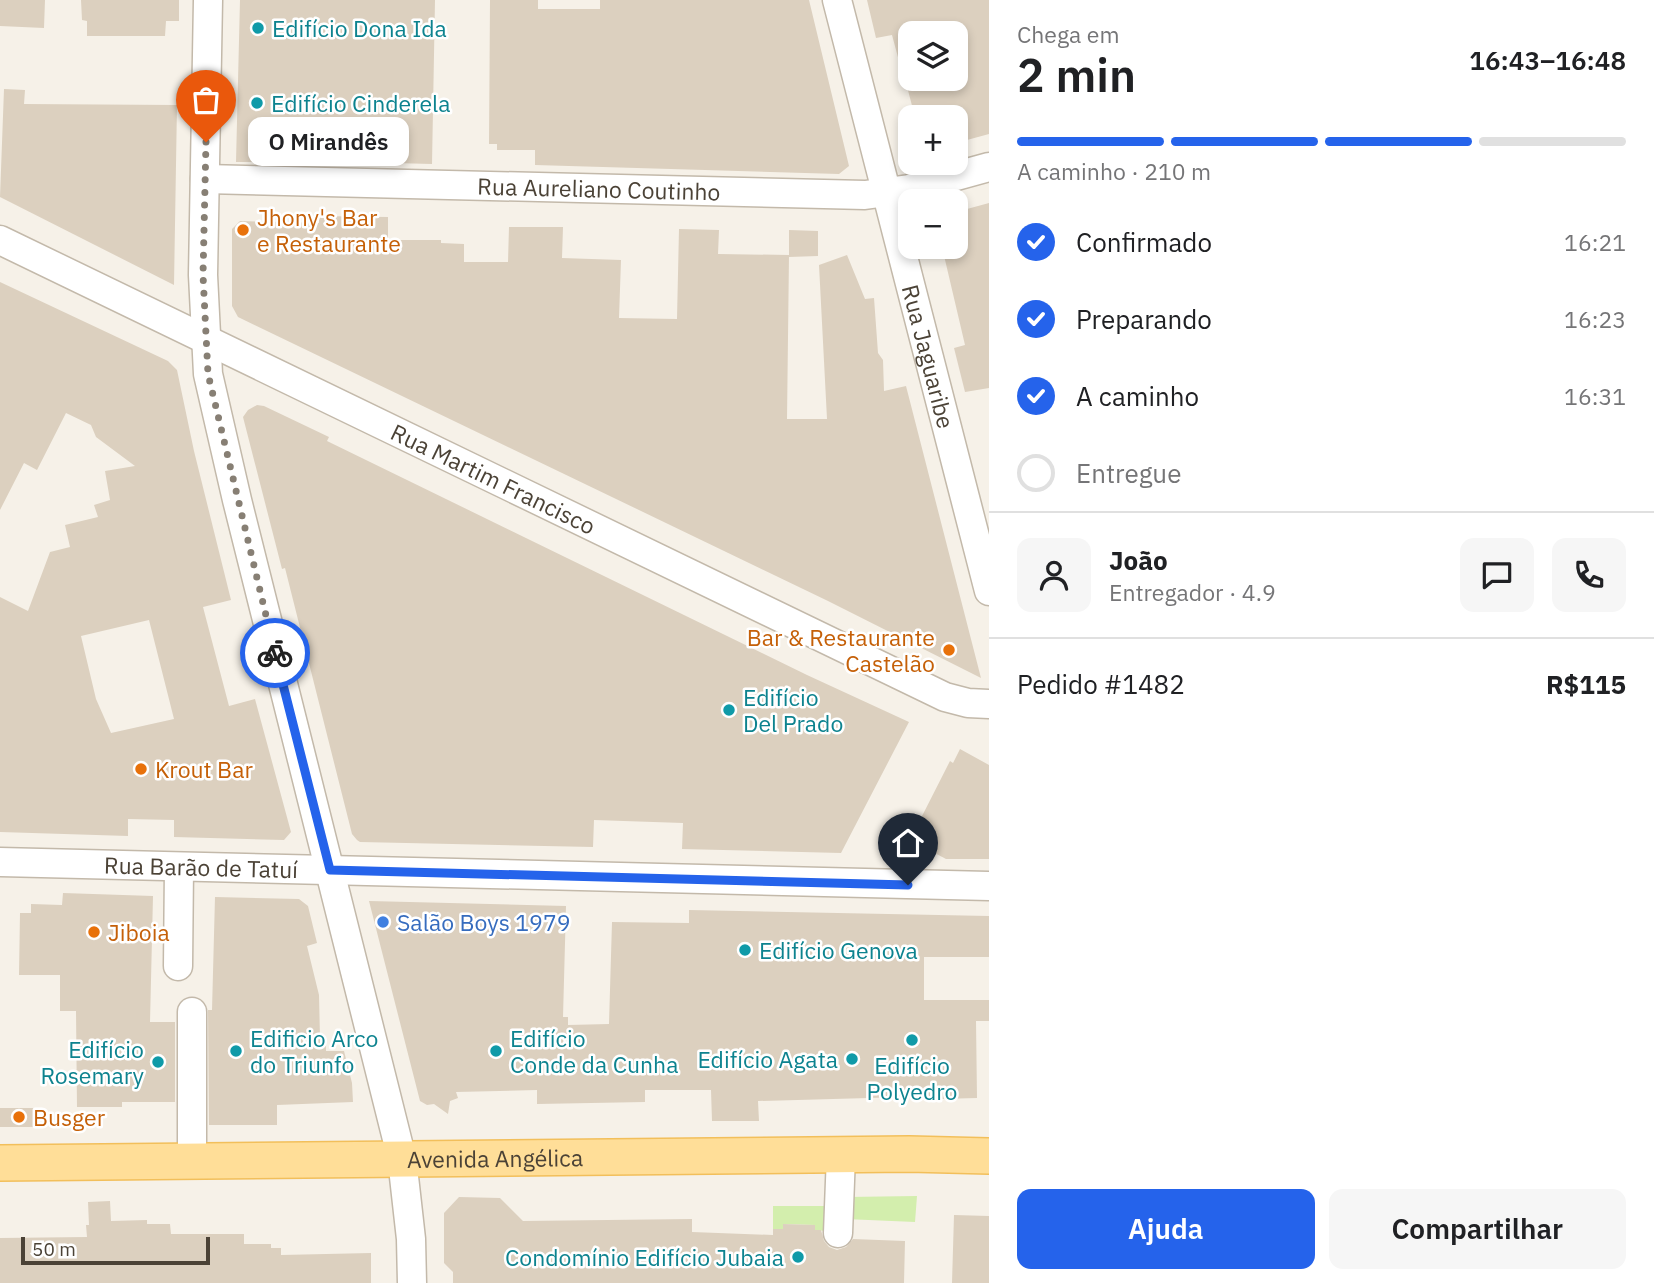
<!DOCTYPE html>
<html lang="pt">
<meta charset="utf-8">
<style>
body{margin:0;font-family:"IBM Plex Sans",sans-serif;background:#f6f6f6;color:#202124;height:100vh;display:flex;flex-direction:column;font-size:26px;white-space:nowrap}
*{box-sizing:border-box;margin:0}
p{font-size:23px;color:#757577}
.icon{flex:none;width:38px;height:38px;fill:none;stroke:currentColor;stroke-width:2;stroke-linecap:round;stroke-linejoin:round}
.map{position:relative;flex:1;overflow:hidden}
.side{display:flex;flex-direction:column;background:#fff;width:665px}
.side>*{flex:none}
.controls{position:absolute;left:898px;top:21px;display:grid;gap:14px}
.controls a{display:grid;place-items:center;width:70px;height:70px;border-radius:14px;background:#fff;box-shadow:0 4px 10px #0003;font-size:35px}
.scale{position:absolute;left:21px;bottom:18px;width:189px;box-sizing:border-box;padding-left:7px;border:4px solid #4b4236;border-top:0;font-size:19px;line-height:24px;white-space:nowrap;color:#4b4236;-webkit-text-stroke:5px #fff;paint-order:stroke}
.pin{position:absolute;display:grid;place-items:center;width:60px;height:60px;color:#fff;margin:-72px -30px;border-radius:50% 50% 50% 0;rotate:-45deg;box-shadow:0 0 7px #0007}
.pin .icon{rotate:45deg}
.courier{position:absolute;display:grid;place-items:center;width:70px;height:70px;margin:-35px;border:5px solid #2563eb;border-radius:50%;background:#fff;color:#222;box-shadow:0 2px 9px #0007}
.bubble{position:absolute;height:49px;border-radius:14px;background:#fff;box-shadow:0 4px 10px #0003;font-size:23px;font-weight:600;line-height:49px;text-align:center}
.headline em{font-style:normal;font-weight:600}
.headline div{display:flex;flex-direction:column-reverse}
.headline{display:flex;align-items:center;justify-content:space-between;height:119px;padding:0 28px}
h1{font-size:46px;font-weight:600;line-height:52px}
.bar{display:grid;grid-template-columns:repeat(4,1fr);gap:10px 7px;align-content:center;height:84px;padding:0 28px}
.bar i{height:9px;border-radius:5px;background:#e0e0e0}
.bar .selected{background:#2563eb}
.bar p{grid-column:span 4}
.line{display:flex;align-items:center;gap:18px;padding:0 28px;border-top:2px solid #e0e0e0}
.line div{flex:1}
.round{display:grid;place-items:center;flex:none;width:74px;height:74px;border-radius:14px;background:#f6f6f6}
ol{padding:0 28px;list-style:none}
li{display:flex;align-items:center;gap:21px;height:77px}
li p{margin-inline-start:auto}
li .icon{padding:7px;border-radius:50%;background:#2563eb;color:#fff;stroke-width:4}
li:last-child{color:#757577}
li i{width:38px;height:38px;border:4px solid #e0e0e0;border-radius:50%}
.primary-button{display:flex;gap:14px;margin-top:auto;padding:14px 28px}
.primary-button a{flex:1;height:80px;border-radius:14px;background:#2563eb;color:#fff;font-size:28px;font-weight:600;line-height:80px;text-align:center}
.primary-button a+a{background:#f6f6f6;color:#202124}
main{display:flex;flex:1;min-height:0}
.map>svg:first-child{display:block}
.green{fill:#d3eead}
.building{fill:#dcd0bf;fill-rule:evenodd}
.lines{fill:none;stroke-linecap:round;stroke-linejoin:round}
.minor-casing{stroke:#c3b9aa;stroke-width:31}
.major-casing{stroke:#f2bf5b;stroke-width:38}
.minor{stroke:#fff;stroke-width:28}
.major{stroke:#ffde98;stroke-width:35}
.done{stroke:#877f74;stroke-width:7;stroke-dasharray:0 12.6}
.route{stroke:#2563eb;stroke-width:9}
.culture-dot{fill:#0f9aa8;stroke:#fff;stroke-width:2.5}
.food-dot{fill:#e8710a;stroke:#fff;stroke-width:2.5}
.shop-dot{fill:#3f7fe0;stroke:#fff;stroke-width:2.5}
.labels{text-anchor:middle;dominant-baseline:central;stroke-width:5;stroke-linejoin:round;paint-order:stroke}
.culture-label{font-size:23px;fill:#0d838f;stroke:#fff;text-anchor:start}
.street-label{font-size:23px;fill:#4b4236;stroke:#fff}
.food-label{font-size:23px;fill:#c56008;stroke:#fff;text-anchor:start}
.shop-label{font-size:23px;fill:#366cbe;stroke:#fff;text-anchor:start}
</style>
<main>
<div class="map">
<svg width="989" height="1283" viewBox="0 0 989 1283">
<rect width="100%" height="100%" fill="#f6f1e8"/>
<path class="green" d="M 917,1196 L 915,1222 L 845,1219 L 846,1197 Z
M 773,1206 L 827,1206 L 826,1231 L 815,1230 L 815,1225 L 783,1224 L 783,1229 L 773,1229 Z"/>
<path class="building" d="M 0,0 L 45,0 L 44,28 L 0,26 Z
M 81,0 L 179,0 L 179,21 L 166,21 L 165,36 L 87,36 L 87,21 L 82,20 Z
M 240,0 L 435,0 L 432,164 L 393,163 L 393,149 L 321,148 L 321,162 L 236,162 Z
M 490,0 L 538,0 L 538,9 L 600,9 L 600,0 L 809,0 L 849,166 L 839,174 L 535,165 L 535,150 L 497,150 L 497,144 L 489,144 Z
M 867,0 L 989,0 L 989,134 L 956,143 L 956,117 L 915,117 L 905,79 L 956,79 L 956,33 L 910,33 L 910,75 L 903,76 L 892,35 L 876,38 Z
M 4,89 L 25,90 L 24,104 L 177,105 L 174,285 L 0,197 Z
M 989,203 L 989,388 L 965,392 L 954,348 L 965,345 L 942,247 L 956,247 L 956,212 Z
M 319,216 L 388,217 L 388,240 L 441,240 L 441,243 L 464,244 L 464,262 L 508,262 L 509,227 L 563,227 L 562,258 L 621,260 L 619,318 L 677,319 L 679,229 L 719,230 L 718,254 L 789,255 L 787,419 L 827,419 L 819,265 L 847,255 L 865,299 L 874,298 L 878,353 L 883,360 L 884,391 L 906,386 L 981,678 L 828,601 L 238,317 L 232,306 L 232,229 L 240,221 L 319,223 Z
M 789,230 L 818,231 L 818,256 L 789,257 Z
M 0,282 L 168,361 L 177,370 L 194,451 L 231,600 L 203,607 L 229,706 L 255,699 L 291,832 L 284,840 L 174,837 L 174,820 L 128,819 L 128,836 L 0,832 L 0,597 L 28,611 L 50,552 L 70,547 L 65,525 L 98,517 L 94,505 L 110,500 L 105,471 L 135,466 L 96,437 L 91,425 L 66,413 L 37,470 L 24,463 L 0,510 ZM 149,620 L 174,719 L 111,733 L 96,699 L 81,636 Z
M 257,405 L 264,406 L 329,437 L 327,441 L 807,675 L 909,722 L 841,853 L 682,849 L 683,823 L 594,820 L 593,847 L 360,842 L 357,840 L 352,834 L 285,568 L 282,569 L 243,417 L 248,410 Z
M 960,749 L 989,765 L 989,859 L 946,859 L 912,841 L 920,825 L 918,824 L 950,761 L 953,763 Z
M 63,893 L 153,896 L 150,1022 L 175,1022 L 175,1102 L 122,1102 L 122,1107 L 77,1107 L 76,1011 L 60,1011 L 60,975 L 19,975 L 20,913 L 31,913 L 31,904 L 62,905 Z
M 215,897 L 299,899 L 308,906 L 317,943 L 307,946 L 319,995 L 320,1038 L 326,1038 L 326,1051 L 344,1051 L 352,1083 L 353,1102 L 277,1105 L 277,1125 L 209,1125 L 208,1010 L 212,1010 Z
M 369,901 L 566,906 L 563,1017 L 568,1017 L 568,1025 L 609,1024 L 612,922 L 689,923 L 689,910 L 989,916 L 989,957 L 924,957 L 924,1000 L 989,1000 L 989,1021 L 976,1021 L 977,1098 L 940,1099 L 940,1096 L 758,1101 L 759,1121 L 712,1121 L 711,1090 L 645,1090 L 645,1102 L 537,1104 L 537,1090 L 456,1092 L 458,1098 L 450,1101 L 448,1114 L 434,1104 L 427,1105 L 420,1101 Z
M 0,1108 L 37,1108 L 37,1127 L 0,1127 Z
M 459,1197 L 500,1198 L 523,1221 L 692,1219 L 692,1232 L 773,1235 L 773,1229 L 783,1229 L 783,1224 L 815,1225 L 815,1230 L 821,1230 L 824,1241 L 829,1247 L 837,1250 L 846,1247 L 853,1239 L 905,1241 L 904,1283 L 453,1283 L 453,1272 L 444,1263 L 444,1213 Z
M 110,1201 L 111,1221 L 147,1220 L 147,1224 L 170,1224 L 171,1234 L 244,1234 L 244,1244 L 271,1244 L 271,1248 L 281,1248 L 281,1255 L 371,1253 L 371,1283 L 0,1283 L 0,1238 L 87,1237 L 86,1225 L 89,1225 L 88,1202 Z
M 954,1215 L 989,1216 L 989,1283 L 952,1283 Z"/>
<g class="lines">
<g class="minor-casing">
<g id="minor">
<path d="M 208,0 L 203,275 L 208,374 L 237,500 L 402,1159 L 411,1239 L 412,1283"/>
<path id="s1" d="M 837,0 L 989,591"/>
<path id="s2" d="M 205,179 L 865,195 L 909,189 L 989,167"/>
<path id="s3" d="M 0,240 L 945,697 L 968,703 L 989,704"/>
<path id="s4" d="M 0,862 L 989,886"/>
<path d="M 178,966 L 179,867"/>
<path d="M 192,1161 L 192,1012"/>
<path d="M 838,1233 L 841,1155"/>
</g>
</g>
<g class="major-casing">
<g id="major">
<path id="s5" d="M 0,1163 L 909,1154 L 989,1156"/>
</g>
</g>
<use href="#minor" class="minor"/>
<use href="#major" class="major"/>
</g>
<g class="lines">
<path class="done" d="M 206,142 L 203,275 L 208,374 L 275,653"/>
<path class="route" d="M 275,653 L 330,870 L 908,885"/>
</g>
<g class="culture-dot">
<circle cx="258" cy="28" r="7"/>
<circle cx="257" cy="103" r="7"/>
<circle cx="729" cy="710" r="7"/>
<circle cx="745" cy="950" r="7"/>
<circle cx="912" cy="1040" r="7"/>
<circle cx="236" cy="1051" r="7"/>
<circle cx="496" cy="1051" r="7"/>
<circle cx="852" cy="1059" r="7"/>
<circle cx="158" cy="1062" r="7"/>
<circle cx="798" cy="1257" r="7"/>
</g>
<g class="food-dot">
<circle cx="243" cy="230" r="7"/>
<circle cx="949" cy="650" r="7"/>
<circle cx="141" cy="769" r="7"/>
<circle cx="94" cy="932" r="7"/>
<circle cx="19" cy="1117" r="7"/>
</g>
<circle class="shop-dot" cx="383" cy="922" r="7"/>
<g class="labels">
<g class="culture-label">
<text x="272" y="28">Edifício Dona Ida</text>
<text x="271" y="103">Edifício Cinderela</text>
<text x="743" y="697">Edifício<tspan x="743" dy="26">Del Prado</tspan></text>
<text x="759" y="950">Edifício Genova</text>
<text x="250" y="1038">Edificio Arco<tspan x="250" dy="26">do Triunfo</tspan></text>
<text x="510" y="1038">Edifício<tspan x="510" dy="26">Conde da Cunha</tspan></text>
<text x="144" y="1049" text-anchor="end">Edifício<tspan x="144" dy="26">Rosemary</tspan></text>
<text x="838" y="1059" text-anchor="end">Edifício Agata</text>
<text x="912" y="1065" text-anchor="middle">Edifício<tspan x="912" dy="26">Polyedro</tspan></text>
<text x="784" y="1257" text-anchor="end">Condomínio Edifício Jubaia</text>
</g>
<g class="street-label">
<text stroke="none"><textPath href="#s2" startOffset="394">Rua Aureliano Coutinho</textPath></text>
<text stroke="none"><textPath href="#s1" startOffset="368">Rua Jaguaribe</textPath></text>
<text stroke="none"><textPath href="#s3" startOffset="548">Rua Martim Francisco</textPath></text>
<text stroke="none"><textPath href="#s4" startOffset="201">Rua Barão de Tatuí</textPath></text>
<text stroke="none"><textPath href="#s5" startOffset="495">Avenida Angélica</textPath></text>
</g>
<g class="food-label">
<text x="257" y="217">Jhony's Bar<tspan x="257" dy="26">e Restaurante</tspan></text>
<text x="935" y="637" text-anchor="end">Bar &amp; Restaurante<tspan x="935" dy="26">Castelão</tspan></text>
<text x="155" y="769">Krout Bar</text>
<text x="108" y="932">Jiboia</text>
<text x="33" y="1117">Busger</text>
</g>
<g class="shop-label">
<text x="397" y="922">Salão Boys 1979</text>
</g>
</g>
</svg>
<div class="controls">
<a><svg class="icon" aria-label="layers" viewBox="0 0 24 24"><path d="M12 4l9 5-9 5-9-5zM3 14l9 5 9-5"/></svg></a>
<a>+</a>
<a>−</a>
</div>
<div class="scale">50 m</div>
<div class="pin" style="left:206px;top:142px;background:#ea580c"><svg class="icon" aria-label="bag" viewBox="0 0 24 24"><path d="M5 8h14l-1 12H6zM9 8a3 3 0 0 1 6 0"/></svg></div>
<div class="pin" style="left:908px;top:885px;background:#1f2937"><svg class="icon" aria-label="home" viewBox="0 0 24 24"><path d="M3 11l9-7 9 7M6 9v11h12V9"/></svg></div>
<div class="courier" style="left:275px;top:653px"><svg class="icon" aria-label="bike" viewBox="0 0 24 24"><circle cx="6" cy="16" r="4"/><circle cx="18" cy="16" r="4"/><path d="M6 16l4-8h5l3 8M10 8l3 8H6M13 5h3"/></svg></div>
<div class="bubble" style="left:248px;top:117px;width:161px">O Mirandês</div>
</div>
<section class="side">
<div class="headline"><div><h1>2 min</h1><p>Chega em</p></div><em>16:43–16:48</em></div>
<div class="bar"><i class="selected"></i><i class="selected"></i><i class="selected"></i><i></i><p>A caminho · 210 m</p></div>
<ol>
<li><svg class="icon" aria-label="check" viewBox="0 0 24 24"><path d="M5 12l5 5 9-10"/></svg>Confirmado<p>16:21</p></li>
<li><svg class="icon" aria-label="check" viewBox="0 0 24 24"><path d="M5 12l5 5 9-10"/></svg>Preparando<p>16:23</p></li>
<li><svg class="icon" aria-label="check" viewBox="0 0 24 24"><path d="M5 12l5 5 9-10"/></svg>A caminho<p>16:31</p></li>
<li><i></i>Entregue</li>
</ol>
<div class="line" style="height:126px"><a class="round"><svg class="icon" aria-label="person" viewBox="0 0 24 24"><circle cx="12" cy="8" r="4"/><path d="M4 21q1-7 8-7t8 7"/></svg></a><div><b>João</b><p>Entregador · 4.9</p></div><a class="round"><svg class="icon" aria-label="chat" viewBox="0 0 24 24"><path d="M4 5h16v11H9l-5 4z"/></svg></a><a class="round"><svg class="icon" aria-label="phone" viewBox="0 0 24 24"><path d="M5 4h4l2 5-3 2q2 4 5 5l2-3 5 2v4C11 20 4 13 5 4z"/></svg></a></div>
<div class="line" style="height:91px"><div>Pedido #1482</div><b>R$115</b></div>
<div class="primary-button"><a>Ajuda</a><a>Compartilhar</a></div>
</section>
</main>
